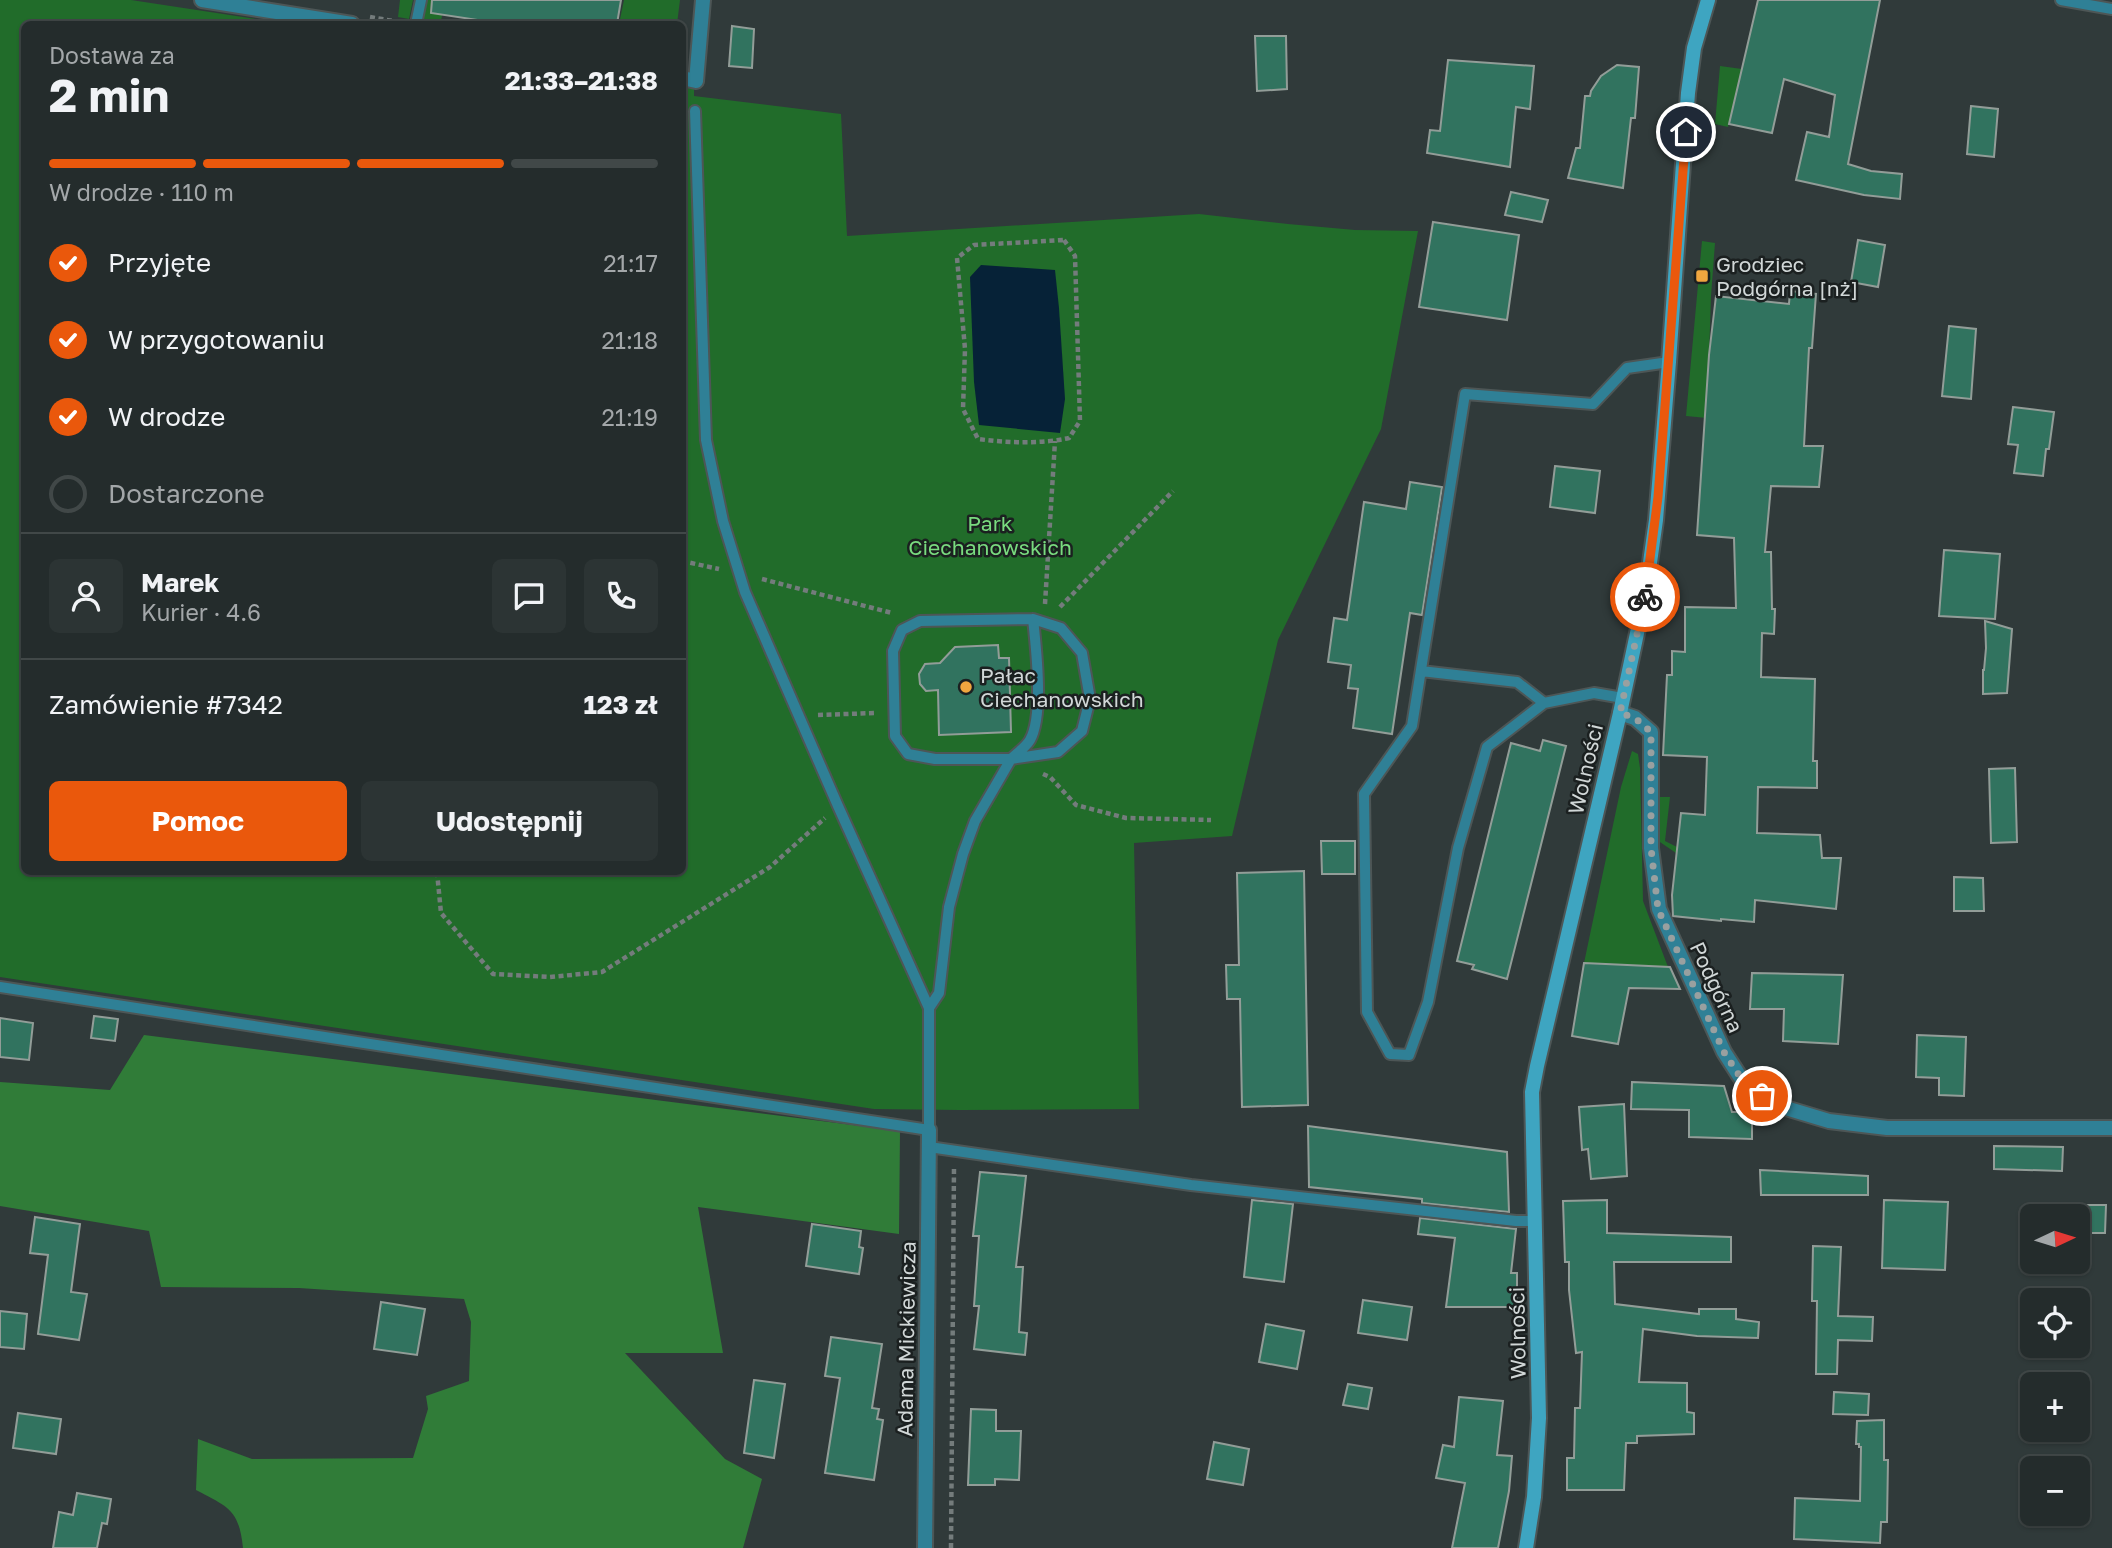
<!DOCTYPE html>
<html lang="pl">
<meta charset="utf-8">
<style>
body{margin:0;font-family:"Golos Text",sans-serif;background:#2c3434;color:#f1f3f6;height:100vh;display:flex;flex-direction:column;font-size:26px;white-space:nowrap}
*{box-sizing:border-box;margin:0}
p{font-size:23px;color:#a3a7a9}
.icon{flex:none;width:38px;height:38px;fill:none;stroke:currentColor;stroke-width:2;stroke-linecap:round;stroke-linejoin:round}
.map{position:relative;flex:1;overflow:hidden}
.drawer{position:absolute;left:21px;top:21px;width:665px;height:854px;display:flex;flex-direction:column;background:#242c2c;border-radius:10px;box-shadow:0 2px 5px #0004,0 0 0 2px #414848}
.drawer>*{flex:none}
.needle{width:46px;rotate:86deg}
.fabs{position:absolute;left:2020px;top:1204px;display:grid;gap:14px}
.fabs a{display:grid;place-items:center;width:70px;height:70px;border-radius:10px;background:#242c2c;box-shadow:0 2px 5px #0004,0 0 0 2px #414848;font-size:35px}
.pin{position:absolute;display:grid;place-items:center;width:60px;height:60px;color:#fff;margin:-30px;border:4px solid #fff;border-radius:50%;box-shadow:0 2px 7px #0007}
.courier{position:absolute;display:grid;place-items:center;width:70px;height:70px;margin:-35px;border:5px solid #ea580c;border-radius:50%;background:#fff;color:#222;box-shadow:0 2px 9px #0007}
.overview em{font-style:normal;font-weight:700}
.overview div{display:flex;flex-direction:column-reverse}
.overview{display:flex;align-items:center;justify-content:space-between;height:119px;padding:0 28px}
h1{font-size:46px;font-weight:700;line-height:52px}
.bar{display:grid;grid-template-columns:repeat(4,1fr);gap:10px 7px;align-content:center;height:84px;padding:0 28px}
.bar i{height:9px;border-radius:5px;background:#414848}
.bar .selected{background:#ea580c}
.bar p{grid-column:span 4}
.line{display:flex;align-items:center;gap:18px;padding:0 28px;border-top:2px solid #414848}
.line div{flex:1}
.round{display:grid;place-items:center;flex:none;width:74px;height:74px;border-radius:10px;background:#2c3434}
ol{padding:0 28px;list-style:none}
li{display:flex;align-items:center;gap:21px;height:77px}
li p{margin-inline-start:auto}
li .icon{padding:7px;border-radius:50%;background:#ea580c;color:#fff;stroke-width:4}
li:last-child{color:#a3a7a9}
li i{width:38px;height:38px;border:4px solid #414848;border-radius:50%}
.cta{display:flex;gap:14px;margin-top:auto;padding:14px 28px}
.cta a{flex:1;height:80px;border-radius:10px;background:#ea580c;color:#fff;font-size:28px;font-weight:700;line-height:80px;text-align:center}
.cta a+a{background:#2c3434;color:#f1f3f6}
.map>svg:first-child{display:block}
.green{fill:#216c2a}
.forest{fill:#307c38}
.water{fill:#062237}
.building{fill:#31735f;stroke:#929d98;stroke-width:2}
.lines{fill:none;stroke-linecap:round;stroke-linejoin:round}
.lane-casing{stroke:#4d5656;stroke-width:14}
.street-casing{stroke:#4d5656;stroke-width:18}
.secondary-casing{stroke:#4d5656;stroke-width:18}
.path{stroke:#747c7c;stroke-width:4.5;stroke-dasharray:5 3.5;stroke-linecap:butt}
.lane{stroke:#2f8096;stroke-width:10}
.street{stroke:#2f8096;stroke-width:14}
.secondary{stroke:#3ea5c1;stroke-width:14}
.done{stroke:#99a0a0;stroke-width:7;stroke-dasharray:0 12.6}
.route{stroke:#ea580c;stroke-width:9}
.poi-dot{fill:#f0a63f;stroke:#1b2020;stroke-width:2.5}
.labels{text-anchor:middle;dominant-baseline:central;stroke-width:5;stroke-linejoin:round;paint-order:stroke}
.poi-label{font-size:21px;fill:#d1d7d7;stroke:#1b2020;text-anchor:start}
.park-label{font-size:21px;fill:#79db7f;stroke:#1b2020}
.street-label{font-size:21px;fill:#d1d7d7;stroke:#1b2020}
</style>
<div class="map">
<svg width="2112" height="1548" viewBox="0 0 2112 1548">
<rect width="100%" height="100%" fill="#303a3a"/>
<path class="green" d="M 0,0 L 131,0 L 289,24 L 24,24 L 24,872 L 682,872 L 683,87 L 694,89 L 694,96 L 841,114 L 847,236 L 1199,214 L 1288,224 L 1355,230 L 1418,231 L 1381,429 L 1278,640 L 1232,836 L 1134,843 L 1139,1109 L 960,1110 L 874,1109 L 0,977 Z
M 400,0 L 413,0 L 409,19 L 398,17 Z
M 426,0 L 445,0 L 441,21 L 423,19 Z
M 624,0 L 680,0 L 677,24 L 619,24 Z
M 1720,66 L 1742,69 L 1728,127 L 1715,124 Z
M 1702,241 L 1715,243 L 1711,296 L 1707,418 L 1686,416 Z
M 1632,751 L 1638,754 L 1640,768 L 1643,901 L 1668,967 L 1584,963 L 1621,787 Z
M 1658,797 L 1670,797 L 1665,841 L 1693,855 L 1676,853 L 1657,840 Z"/>
<path class="forest" d="M 144,1035 L 900,1131 L 899,1234 L 698,1207 L 723,1353 L 625,1353 L 725,1459 L 762,1479 L 743,1548 L 243,1548 C 239,1509 228,1507 196,1490 L 198,1439 L 252,1459 L 413,1458 L 428,1409 L 426,1396 L 469,1381 L 471,1322 L 464,1299 L 299,1288 L 161,1287 L 149,1231 L 0,1206 L 0,1082 L 110,1090 Z"/>
<path class="water" d="M 981,265 L 1055,270 L 1059,308 L 1065,399 L 1060,433 L 979,425 L 974,382 L 970,277 Z"/>
<path class="building" d="M 432,0 L 621,0 L 617,24 L 504,24 L 431,13 Z
M 1758,0 L 1880,0 L 1848,164 L 1871,171 L 1902,174 L 1900,199 L 1864,195 L 1796,180 L 1807,132 L 1829,137 L 1835,95 L 1784,79 L 1772,133 L 1729,124 Z
M 732,26 L 754,29 L 752,68 L 729,66 Z
M 1255,36 L 1286,36 L 1287,89 L 1257,91 Z
M 1448,60 L 1534,66 L 1530,109 L 1516,107 L 1510,167 L 1427,153 L 1430,130 L 1440,131 Z
M 1617,65 L 1639,67 L 1635,118 L 1631,118 L 1623,188 L 1568,178 L 1576,148 L 1580,148 L 1585,96 L 1590,96 L 1591,91 L 1601,76 Z
M 1971,106 L 1998,109 L 1994,157 L 1967,154 Z
M 1511,192 L 1548,200 L 1542,222 L 1505,215 Z
M 1433,222 L 1519,235 L 1507,320 L 1419,307 Z
M 1858,240 L 1885,245 L 1878,287 L 1851,282 Z
M 1790,291 L 1816,294 L 1812,348 L 1809,348 L 1804,446 L 1823,446 L 1819,487 L 1771,486 L 1765,552 L 1771,552 L 1772,609 L 1775,609 L 1774,634 L 1762,633 L 1761,677 L 1815,679 L 1813,761 L 1817,761 L 1817,788 L 1758,787 L 1757,833 L 1820,835 L 1822,858 L 1841,858 L 1836,909 L 1755,900 L 1754,922 L 1721,919 L 1721,921 L 1673,916 L 1672,895 L 1681,813 L 1705,815 L 1707,757 L 1663,755 L 1667,675 L 1672,675 L 1672,651 L 1685,652 L 1685,607 L 1736,608 L 1734,538 L 1697,535 L 1709,355 L 1716,296 L 1789,304 Z
M 1949,326 L 1976,329 L 1971,399 L 1942,396 Z
M 2013,407 L 2054,412 L 2049,449 L 2046,449 L 2043,476 L 2014,473 L 2018,445 L 2008,444 Z
M 1555,466 L 1600,471 L 1595,513 L 1550,507 Z
M 1410,482 L 1442,487 L 1422,615 L 1410,613 L 1392,734 L 1353,728 L 1358,689 L 1348,688 L 1351,665 L 1328,662 L 1334,618 L 1347,620 L 1364,502 L 1406,509 Z
M 1944,550 L 2000,554 L 1995,619 L 1939,616 Z
M 1985,621 L 2012,629 L 2007,693 L 1983,694 L 1983,670 L 1984,670 L 1986,648 Z
M 998,645 L 999,658 L 1009,658 L 1011,732 L 939,735 L 938,690 L 926,691 L 920,684 L 919,674 L 925,664 L 940,663 L 955,647 Z
M 1543,740 L 1566,746 L 1507,979 L 1472,969 L 1474,965 L 1457,961 L 1511,743 L 1540,751 Z
M 2015,768 L 2017,842 L 1991,843 L 1989,769 Z
M 1321,841 L 1355,841 L 1355,874 L 1322,874 Z
M 1304,871 L 1308,1105 L 1242,1107 L 1240,999 L 1227,999 L 1226,965 L 1239,965 L 1237,873 Z
M 1954,877 L 1983,878 L 1984,911 L 1954,911 Z
M 1584,963 L 1670,967 L 1680,989 L 1629,988 L 1618,1044 L 1572,1036 Z
M 1752,973 L 1843,975 L 1838,1044 L 1783,1041 L 1784,1009 L 1750,1009 Z
M 94,1016 L 118,1019 L 115,1041 L 91,1038 Z
M 0,1018 L 33,1023 L 29,1060 L 0,1057 Z
M 1917,1035 L 1966,1037 L 1964,1096 L 1939,1095 L 1939,1078 L 1916,1077 Z
M 1632,1082 L 1724,1086 L 1732,1112 L 1752,1112 L 1752,1139 L 1689,1137 L 1689,1110 L 1631,1109 Z
M 1624,1104 L 1627,1176 L 1591,1179 L 1588,1149 L 1582,1150 L 1579,1107 Z
M 1308,1126 L 1507,1152 L 1509,1212 L 1422,1203 L 1422,1199 L 1309,1187 Z
M 1994,1146 L 2063,1147 L 2062,1171 L 1994,1169 Z
M 1760,1170 L 1868,1176 L 1868,1195 L 1761,1195 Z
M 980,1172 L 1026,1176 L 1016,1267 L 1023,1267 L 1019,1332 L 1027,1333 L 1025,1355 L 974,1349 L 979,1306 L 974,1306 L 979,1236 L 973,1236 Z
M 1252,1200 L 1293,1204 L 1284,1282 L 1244,1277 Z
M 1607,1200 L 1607,1233 L 1731,1237 L 1731,1262 L 1614,1262 L 1615,1304 L 1699,1314 L 1699,1309 L 1736,1309 L 1736,1319 L 1759,1322 L 1758,1338 L 1697,1336 L 1643,1329 L 1639,1382 L 1687,1383 L 1687,1412 L 1694,1413 L 1694,1434 L 1637,1436 L 1637,1443 L 1626,1443 L 1624,1490 L 1567,1490 L 1567,1458 L 1574,1458 L 1575,1408 L 1580,1408 L 1582,1352 L 1576,1353 L 1569,1290 L 1569,1262 L 1565,1262 L 1563,1201 Z
M 1884,1200 L 1948,1202 L 1945,1270 L 1882,1268 Z
M 2077,1205 L 2106,1205 L 2105,1233 L 2077,1233 Z
M 35,1217 L 80,1224 L 71,1292 L 87,1294 L 79,1340 L 38,1334 L 48,1255 L 30,1253 Z
M 1420,1218 L 1516,1229 L 1511,1273 L 1517,1273 L 1517,1307 L 1446,1307 L 1455,1238 L 1418,1234 Z
M 812,1224 L 861,1231 L 859,1247 L 863,1248 L 859,1274 L 806,1266 Z
M 1813,1246 L 1841,1247 L 1838,1316 L 1873,1317 L 1872,1341 L 1838,1340 L 1837,1374 L 1816,1374 L 1817,1301 L 1812,1301 Z
M 1363,1300 L 1412,1307 L 1407,1340 L 1358,1333 Z
M 381,1302 L 425,1309 L 417,1355 L 374,1349 Z
M 0,1311 L 27,1314 L 24,1349 L 0,1347 Z
M 1266,1324 L 1304,1331 L 1297,1369 L 1259,1362 Z
M 831,1337 L 882,1344 L 872,1408 L 879,1409 L 877,1419 L 883,1420 L 874,1480 L 825,1473 L 840,1378 L 825,1376 Z
M 754,1380 L 785,1384 L 774,1458 L 744,1453 Z
M 1348,1384 L 1372,1388 L 1368,1409 L 1343,1405 Z
M 1834,1392 L 1869,1394 L 1868,1415 L 1833,1414 Z
M 1459,1397 L 1503,1401 L 1497,1455 L 1512,1456 L 1509,1491 L 1498,1548 L 1452,1548 L 1465,1483 L 1436,1478 L 1443,1445 L 1454,1447 Z
M 971,1409 L 996,1410 L 996,1431 L 1021,1431 L 1019,1480 L 995,1479 L 995,1485 L 968,1485 Z
M 18,1413 L 61,1419 L 56,1454 L 13,1448 Z
M 1884,1420 L 1884,1460 L 1888,1460 L 1887,1522 L 1881,1522 L 1880,1543 L 1794,1539 L 1795,1498 L 1860,1501 L 1861,1447 L 1859,1447 L 1859,1444 L 1856,1444 L 1857,1421 Z
M 1214,1442 L 1249,1449 L 1243,1485 L 1207,1479 Z
M 77,1493 L 111,1499 L 107,1524 L 102,1523 L 97,1548 L 53,1548 L 59,1512 L 73,1515 Z"/>
<g class="lines">
<g class="lane-casing">
<path id="lane" d="M 2061,0 L 2112,9
M 416,24 L 421,0
M 695,111 L 706,440 L 723,521 L 745,592 L 838,806 L 929,1008
M 1421,671 L 1517,682 L 1544,703 L 1487,747 L 1458,848 L 1428,1002 L 1409,1055 L 1390,1054 L 1367,1012 L 1364,794 L 1412,726 L 1465,394 L 1593,404 L 1627,368 L 1669,362
M 1544,703 L 1594,693 L 1623,698
M 0,987 L 929,1130 L 929,1008 L 939,993 L 949,907 L 963,854 L 975,821 L 1011,759 L 1058,752 L 1082,731 L 1090,699 L 1082,653 L 1061,628 L 1033,619 L 920,621 L 902,630 L 893,651 L 895,736 L 908,754 L 935,759 L 1011,759 C 1016,754 1026,747 1030,740 C 1044,715 1036,647 1033,619
M 929,1147 L 1191,1185 L 1516,1221 L 1535,1221"/>
</g>
<g class="street-casing">
<path id="street" d="M 202,0 L 352,24
M 682,78 L 696,81 L 703,0
M 1620,713 L 1635,718 L 1651,732 L 1651,848 L 1659,909 L 1724,1052 L 1746,1086 L 1779,1106 L 1829,1121 L 1887,1128 L 2112,1128
M 925,1548 L 929,1130"/>
</g>
<g class="secondary-casing">
<path id="secondary" d="M 1526,1548 L 1534,1497 L 1539,1418 L 1532,1092 L 1537,1066 L 1620,713 L 1646,591 L 1656,520 L 1669,362 L 1688,93 L 1694,48 L 1708,0"/>
</g>
<path class="path" d="M 370,17 L 399,22
M 473,24 L 474,20
M 1064,240 L 1075,256 L 1080,421 L 1069,438 C 1041,444 1007,443 978,439 L 963,409 L 965,349 L 957,258 L 974,245 Z
M 682,561 L 719,569
M 762,579 L 892,613
M 1045,604 L 1055,441
M 1060,607 L 1173,491
M 818,715 L 875,713
M 1043,774 L 1050,777 L 1076,805 L 1126,818 L 1211,820
M 437,872 L 441,913 L 493,974 L 550,977 L 602,972 L 770,867 L 825,818
M 951,1548 L 954,1167"/>
<use href="#lane" class="lane"/>
<use href="#street" class="street"/>
<use href="#secondary" class="secondary"/>
</g>
<g class="lines">
<path class="done" d="M 1645,597 L 1620,713 L 1635,718 L 1651,732 L 1651,848 L 1658,909 L 1724,1052 L 1746,1086 L 1762,1096"/>
<path class="route" d="M 1645,597 L 1658,497 L 1686,132"/>
</g>
<g class="poi-dot">
<rect x="1695" y="269" width="14" height="14" rx="3.5"/>
<circle cx="966" cy="687" r="7"/>
</g>
<g class="labels">
<g class="poi-label">
<text x="1716" y="264">Grodziec<tspan x="1716" dy="24">Podgórna [nż]</tspan></text>
<text x="980" y="675">Pałac<tspan x="980" dy="24">Ciechanowskich</tspan></text>
</g>
<g class="park-label">
<text x="990" y="523">Park<tspan x="990" dy="24">Ciechanowskich</tspan></text>
</g>
<g class="street-label">
<text transform="translate(1585 769) rotate(-77)">Wolności</text>
<text transform="translate(1717 987) rotate(65)">Podgórna</text>
<text transform="translate(1517 1333) rotate(-91)">Wolności</text>
<text transform="translate(906 1339) rotate(-89)">Adama Mickiewicza</text>
</g>
</g>
</svg>
<div class="fabs">
<a><svg class="needle" viewBox="-14 -14 28 28"><path d="M0-13l5 13h-10z" fill="#e53935"/><path d="M0 13l5-13h-10z" fill="#a3a7a9"/></svg></a>
<a><svg class="icon" aria-label="locate" viewBox="0 0 24 24"><circle cx="12" cy="12" r="6"/><path d="M12 2v4M12 18v4M2 12h4M18 12h4"/></svg></a>
<a>+</a>
<a>−</a>
</div>
<div class="pin" style="left:1762px;top:1096px;background:#ea580c"><svg class="icon" aria-label="bag" viewBox="0 0 24 24"><path d="M5 8h14l-1 12H6zM9 8a3 3 0 0 1 6 0"/></svg></div>
<div class="pin" style="left:1686px;top:132px;background:#1f2937"><svg class="icon" aria-label="home" viewBox="0 0 24 24"><path d="M3 11l9-7 9 7M6 9v11h12V9"/></svg></div>
<div class="courier" style="left:1645px;top:597px"><svg class="icon" aria-label="bike" viewBox="0 0 24 24"><circle cx="6" cy="16" r="4"/><circle cx="18" cy="16" r="4"/><path d="M6 16l4-8h5l3 8M10 8l3 8H6M13 5h3"/></svg></div>
<section class="drawer">
<div class="overview"><div><h1>2 min</h1><p>Dostawa za</p></div><em>21:33–21:38</em></div>
<div class="bar"><i class="selected"></i><i class="selected"></i><i class="selected"></i><i></i><p>W drodze · 110 m</p></div>
<ol>
<li><svg class="icon" aria-label="check" viewBox="0 0 24 24"><path d="M5 12l5 5 9-10"/></svg>Przyjęte<p>21:17</p></li>
<li><svg class="icon" aria-label="check" viewBox="0 0 24 24"><path d="M5 12l5 5 9-10"/></svg>W przygotowaniu<p>21:18</p></li>
<li><svg class="icon" aria-label="check" viewBox="0 0 24 24"><path d="M5 12l5 5 9-10"/></svg>W drodze<p>21:19</p></li>
<li><i></i>Dostarczone</li>
</ol>
<div class="line" style="height:126px"><a class="round"><svg class="icon" aria-label="person" viewBox="0 0 24 24"><circle cx="12" cy="8" r="4"/><path d="M4 21q1-7 8-7t8 7"/></svg></a><div><b>Marek</b><p>Kurier · 4.6</p></div><a class="round"><svg class="icon" aria-label="chat" viewBox="0 0 24 24"><path d="M4 5h16v11H9l-5 4z"/></svg></a><a class="round"><svg class="icon" aria-label="phone" viewBox="0 0 24 24"><path d="M5 4h4l2 5-3 2q2 4 5 5l2-3 5 2v4C11 20 4 13 5 4z"/></svg></a></div>
<div class="line" style="height:91px"><div>Zamówienie #7342</div><b>123 zł</b></div>
<div class="cta"><a>Pomoc</a><a>Udostępnij</a></div>
</section>
</div>
